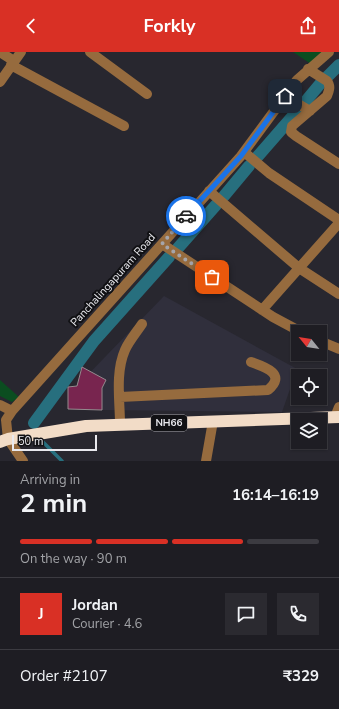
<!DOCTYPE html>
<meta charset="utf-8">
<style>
body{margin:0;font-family:"Nunito Sans",sans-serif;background:#2b2a30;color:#f1f3f6;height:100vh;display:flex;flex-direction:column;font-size:15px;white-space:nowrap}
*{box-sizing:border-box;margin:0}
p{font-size:13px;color:#a1a2a6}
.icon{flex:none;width:22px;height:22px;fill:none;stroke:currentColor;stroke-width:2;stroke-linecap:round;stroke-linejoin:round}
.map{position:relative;height:409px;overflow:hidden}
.panel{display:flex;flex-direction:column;background:#1e1d23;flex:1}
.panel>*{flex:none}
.needle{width:26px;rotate:300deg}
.fabs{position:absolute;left:291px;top:273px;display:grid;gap:8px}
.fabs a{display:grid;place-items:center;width:36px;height:36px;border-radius:0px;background:#1e1d23;box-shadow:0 1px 3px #0004,0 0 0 1px #3c3b41;font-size:20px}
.scale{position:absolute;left:12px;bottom:10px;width:85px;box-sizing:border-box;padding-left:4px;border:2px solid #e9e9ee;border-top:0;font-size:11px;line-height:14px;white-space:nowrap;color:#e9e9ee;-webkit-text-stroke:3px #111114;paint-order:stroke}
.pin{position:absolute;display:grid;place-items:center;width:34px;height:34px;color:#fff;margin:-17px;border-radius:8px;box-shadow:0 2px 6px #0006}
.courier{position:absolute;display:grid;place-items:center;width:40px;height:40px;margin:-20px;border:3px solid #1a73e8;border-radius:50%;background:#fff;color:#222;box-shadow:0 1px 5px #0007}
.overview em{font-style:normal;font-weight:700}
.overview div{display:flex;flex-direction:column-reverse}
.overview{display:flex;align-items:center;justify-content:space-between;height:68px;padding:0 20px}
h1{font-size:26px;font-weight:700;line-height:30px}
.bar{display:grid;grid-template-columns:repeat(4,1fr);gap:6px 4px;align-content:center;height:48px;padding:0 20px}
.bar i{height:5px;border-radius:3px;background:#3c3b41}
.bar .current{background:#d93025}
.bar p{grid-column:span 4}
.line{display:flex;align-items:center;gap:10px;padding:0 20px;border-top:1px solid #3c3b41}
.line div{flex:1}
.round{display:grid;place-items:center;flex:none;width:42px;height:42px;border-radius:0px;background:#2b2a30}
header{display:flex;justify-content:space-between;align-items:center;height:52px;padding:0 20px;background:#d93025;color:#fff;font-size:18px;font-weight:700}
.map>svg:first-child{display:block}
.built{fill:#302f3c}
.green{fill:#0b4d20}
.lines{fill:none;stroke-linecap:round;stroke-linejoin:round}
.stream{stroke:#276f7e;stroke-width:3.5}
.canal{stroke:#276f7e;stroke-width:12}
.building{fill:#78254f;stroke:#958b8f}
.minor{stroke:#966b3e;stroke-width:10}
.highway{stroke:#f2dcc7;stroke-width:12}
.done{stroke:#a5a5ab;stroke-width:4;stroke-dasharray:0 7.2}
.route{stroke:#1a73e8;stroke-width:5}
.labels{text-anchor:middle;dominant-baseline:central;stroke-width:4;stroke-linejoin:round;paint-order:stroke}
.shield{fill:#111114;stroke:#a8a8ad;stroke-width:1}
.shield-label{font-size:10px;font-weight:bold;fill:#e9e9ee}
.street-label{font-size:11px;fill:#e9e9ee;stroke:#111114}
</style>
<header><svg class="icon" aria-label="back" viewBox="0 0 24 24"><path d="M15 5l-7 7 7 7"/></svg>Forkly<svg class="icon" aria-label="share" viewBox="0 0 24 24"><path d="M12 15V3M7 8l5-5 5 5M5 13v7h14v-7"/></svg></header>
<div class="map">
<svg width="339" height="409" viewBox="0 0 339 409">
<rect width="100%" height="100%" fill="#28272f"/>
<path class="built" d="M 164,244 L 297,317 L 282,360 L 102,358 L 102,336 L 77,334 Z"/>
<path class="green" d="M 293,0 L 325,0 L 311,12 Z
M 0,328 L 19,345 L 12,350 L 0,344 Z"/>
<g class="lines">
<path class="stream" d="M 38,385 L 62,409"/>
<path class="canal" d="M 326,26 L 339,13
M 305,50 L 320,32
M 258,104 L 299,57
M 224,144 L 249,114
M 178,196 L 216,153
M 34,371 L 94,289 L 169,205"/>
</g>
<path class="building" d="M 82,315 L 106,328 L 102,336 L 102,358 L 68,357 L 68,335 L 77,334 Z"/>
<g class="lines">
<path class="minor" d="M 0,0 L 14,9
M 90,0 L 147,42
M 11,13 L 124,74
M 308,17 L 327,29 C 331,34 329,39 327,44 L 292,74 L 291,80 L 296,84 L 339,112
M 0,30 L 21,0
M 285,44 L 310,59
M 244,100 L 269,121 L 339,168
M 209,139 L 299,216 L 339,242
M 162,192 L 273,265 L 301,280
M 262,258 L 339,171
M 320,289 L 339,297
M 120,345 L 268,338 C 287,322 265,315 251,310
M 0,353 L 12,359
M 335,365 L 339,355
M 120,372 C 120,349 115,321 125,298 C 129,289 136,281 142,272
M 23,409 L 8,387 L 6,368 L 12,359 L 241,104 L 297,28 L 329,0
M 206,409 L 213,369"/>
<path class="highway" d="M 0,390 L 8,387 L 86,374 L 339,365"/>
</g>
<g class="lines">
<path class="done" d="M 186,164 L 162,192 L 212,225"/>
<path class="route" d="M 186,164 L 241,104 L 285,44"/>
</g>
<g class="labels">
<rect class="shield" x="151" y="363" width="36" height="16" rx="3"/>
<g class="shield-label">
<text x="169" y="371">NH66</text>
</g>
<g class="street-label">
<text transform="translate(113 228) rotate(-48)">Panchalingapuram Road</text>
</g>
</g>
</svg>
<div class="fabs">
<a><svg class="needle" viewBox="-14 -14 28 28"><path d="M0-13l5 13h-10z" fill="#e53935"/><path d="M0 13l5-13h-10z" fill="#a1a2a6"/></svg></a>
<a><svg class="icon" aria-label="locate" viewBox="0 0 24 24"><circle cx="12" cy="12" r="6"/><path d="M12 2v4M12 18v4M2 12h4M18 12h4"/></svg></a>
<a><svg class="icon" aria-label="layers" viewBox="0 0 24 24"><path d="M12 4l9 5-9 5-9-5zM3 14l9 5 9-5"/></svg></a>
</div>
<div class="scale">50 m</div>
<div class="pin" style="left:212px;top:225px;background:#ea580c"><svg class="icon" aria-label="bag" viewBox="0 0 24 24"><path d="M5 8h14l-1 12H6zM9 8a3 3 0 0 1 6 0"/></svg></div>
<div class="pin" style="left:285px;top:44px;background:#1f2937"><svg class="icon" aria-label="home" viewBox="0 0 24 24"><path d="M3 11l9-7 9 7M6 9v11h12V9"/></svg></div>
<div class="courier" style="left:186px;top:164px"><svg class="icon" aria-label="car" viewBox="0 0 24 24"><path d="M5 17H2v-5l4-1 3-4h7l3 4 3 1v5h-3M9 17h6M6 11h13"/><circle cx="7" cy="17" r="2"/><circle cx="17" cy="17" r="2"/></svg></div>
</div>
<section class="panel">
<div class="overview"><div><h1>2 min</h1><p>Arriving in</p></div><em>16:14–16:19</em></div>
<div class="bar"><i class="current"></i><i class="current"></i><i class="current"></i><i></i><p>On the way · 90 m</p></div>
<div class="line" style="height:72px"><b class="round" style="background:#d93025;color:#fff">J</b><div><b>Jordan</b><p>Courier · 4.6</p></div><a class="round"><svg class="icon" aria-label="chat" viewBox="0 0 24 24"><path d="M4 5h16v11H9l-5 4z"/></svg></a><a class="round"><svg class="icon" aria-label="phone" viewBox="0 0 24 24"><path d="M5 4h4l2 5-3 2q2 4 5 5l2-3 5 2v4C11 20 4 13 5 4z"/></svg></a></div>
<div class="line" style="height:52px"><div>Order #2107</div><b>₹329</b></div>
</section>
